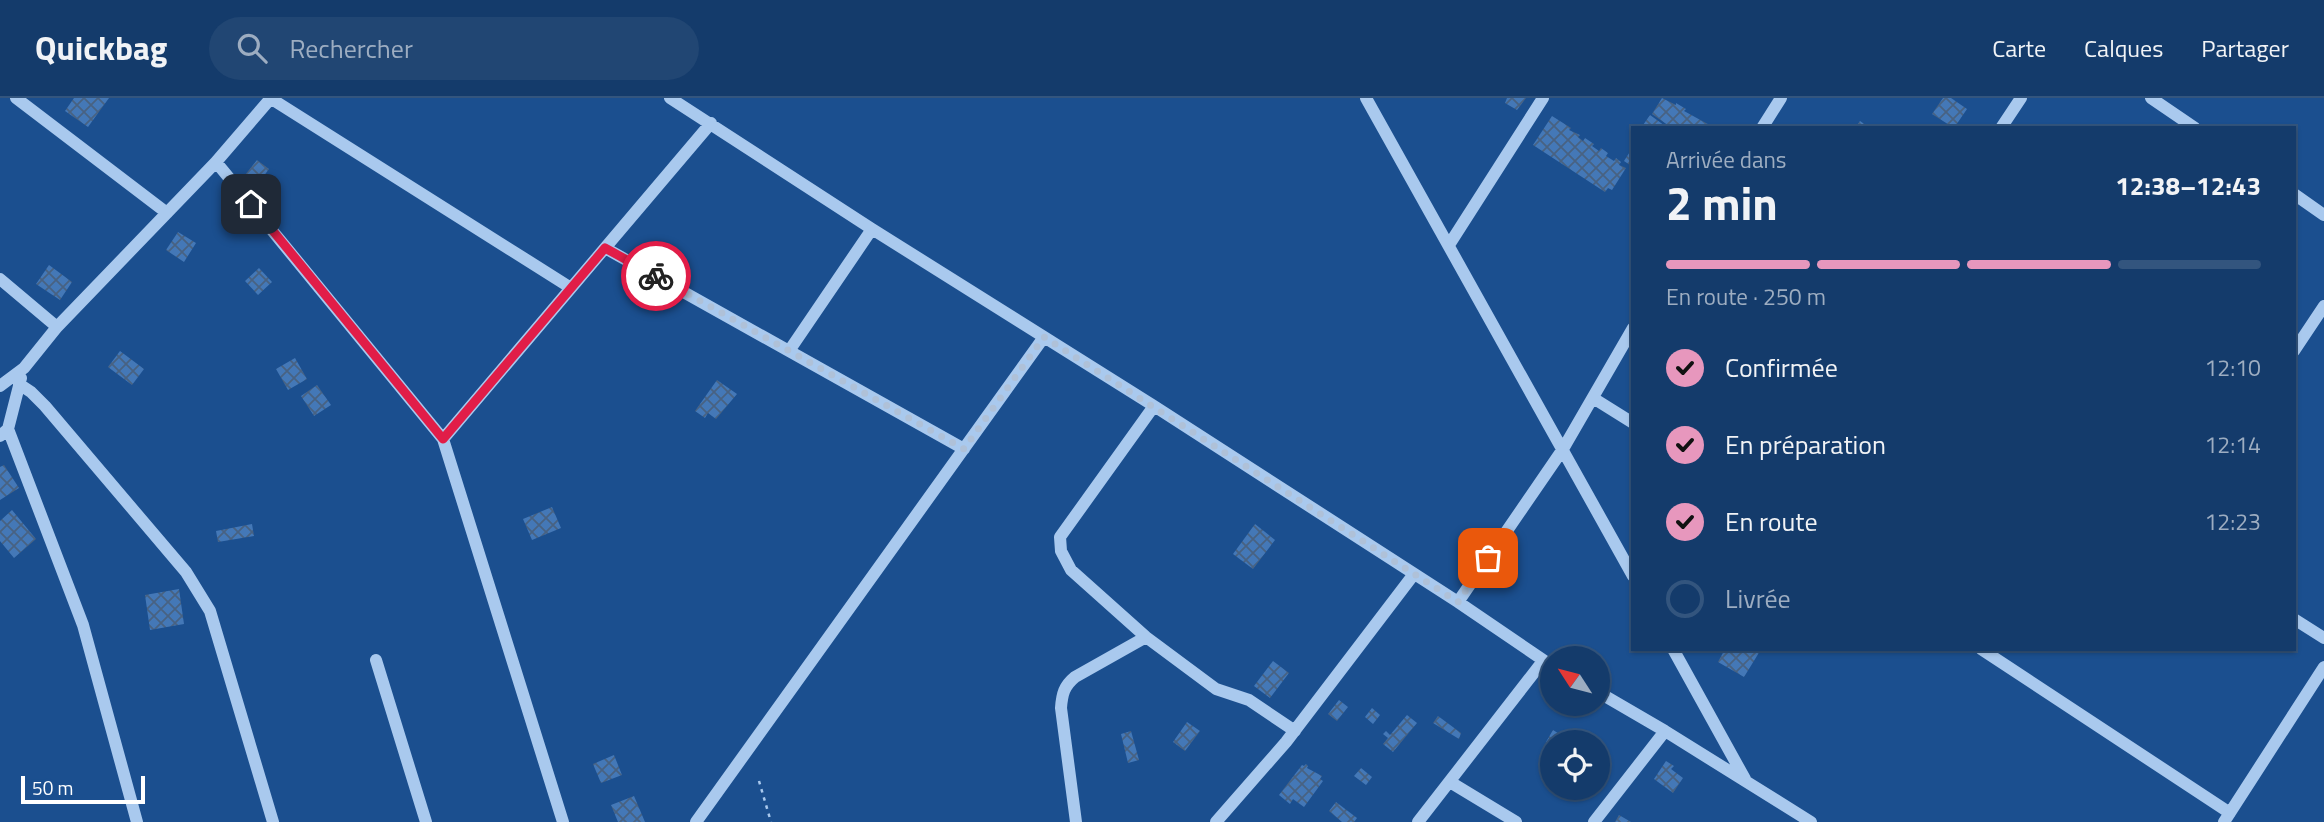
<!DOCTYPE html>
<html lang="fr">
<meta charset="utf-8">
<style>
body{margin:0;font-family:"Titillium Web",sans-serif;background:#214673;color:#f1f3f6;height:100vh;display:flex;flex-direction:column;font-size:26px;white-space:nowrap}
*{box-sizing:border-box;margin:0}
p{font-size:23px;color:#9dadc1}
.icon{flex:none;width:38px;height:38px;fill:none;stroke:currentColor;stroke-width:2;stroke-linecap:round;stroke-linejoin:round}
.map{position:relative;flex:1;overflow:hidden}
.details{position:absolute;left:1631px;top:28px;width:665px;height:525px;display:flex;flex-direction:column;background:#143b6b;border-radius:0px;box-shadow:0 2px 5px #0004,0 0 0 2px #33557e}
.details>*{flex:none}
.needle{width:46px;rotate:306deg}
.fabs{position:absolute;left:1540px;top:548px;display:grid;gap:14px}
.fabs a{display:grid;place-items:center;width:70px;height:70px;border-radius:50%;background:#143b6b;box-shadow:0 2px 5px #0004,0 0 0 2px #33557e;font-size:35px}
.scale{position:absolute;left:21px;bottom:18px;width:124px;box-sizing:border-box;padding-left:7px;border:4px solid #fff;border-top:0;font-size:19px;line-height:24px;white-space:nowrap;color:#fff;-webkit-text-stroke:5px #1b4f8f;paint-order:stroke}
.pin{position:absolute;display:grid;place-items:center;width:60px;height:60px;color:#fff;margin:-30px;border-radius:14px;box-shadow:0 4px 10px #0006}
.courier{position:absolute;display:grid;place-items:center;width:70px;height:70px;margin:-35px;border:5px solid #e11d48;border-radius:50%;background:#fff;color:#222;box-shadow:0 2px 9px #0007}
.head em{font-style:normal;font-weight:700}
.head div{display:flex;flex-direction:column-reverse}
.head{display:flex;align-items:center;justify-content:space-between;height:119px;padding:0 35px}
h1{font-size:46px;font-weight:700;line-height:52px}
.bar{display:grid;grid-template-columns:repeat(4,1fr);gap:10px 7px;align-content:center;height:84px;padding:0 35px}
.bar i{height:9px;border-radius:5px;background:#33557e}
.bar .on{background:#e797bd}
.bar p{grid-column:span 4}
ol{padding:0 35px;list-style:none}
li{display:flex;align-items:center;gap:21px;height:77px}
li p{margin-inline-start:auto}
li .icon{padding:7px;border-radius:50%;background:#e797bd;color:#111;stroke-width:4}
li:last-child{color:#9dadc1}
li i{width:38px;height:38px;border:4px solid #33557e;border-radius:50%}
header{display:flex;align-items:center;gap:42px;box-sizing:border-box;height:98px;padding:0 35px;background:#143b6b;border-bottom:2px solid #33557e}
header strong{font-size:33px}
nav{display:flex;gap:38px;margin-inline-start:auto;font-size:24px}
.search{width:490px;height:63px;background:#214673;display:flex;align-items:center;gap:18px;box-sizing:border-box;padding:0 24px;border-radius:38px;color:#9dadc1;font-size:26px}
.map>svg:first-child{display:block}
.building{fill:url(#building-cross-hatch)}
.lines{fill:none;stroke-linecap:round;stroke-linejoin:round}
.path{stroke:#a9c9ee;stroke-width:2.5;stroke-dasharray:3.5 5;stroke-linecap:butt}
.minor{stroke:#a9c9ee;stroke-width:12}
.done{stroke:#afc1d8;stroke-width:7;stroke-dasharray:0 12.6}
.route{stroke:#e11d48;stroke-width:9}
</style>
<header>
<strong>Quickbag</strong>
<div class="search"><svg class="icon" aria-label="search" viewBox="0 0 24 24"><circle cx="10" cy="10" r="6"/><path d="M15 15l6 6"/></svg>Rechercher</div>
<nav><a>Carte</a><a>Calques</a><a>Partager</a></nav>
</header>
<div class="map">
<svg width="2324" height="724" viewBox="0 0 2324 724">
<defs>
<pattern id="building-cross-hatch" width="8" height="8" patternUnits="userSpaceOnUse" patternTransform="scale(1.75)"><rect width="8" height="8" fill="#4478b7"/><path d="M0 0l8 8M0 8l8-8" fill="none" stroke="#486282"/></pattern>
</defs>
<rect width="100%" height="100%" fill="#1b4f8f"/>
<path class="building" d="M 74,0 L 109,0 L 88,29 L 65,13 Z
M 1507,0 L 1526,0 L 1517,12 L 1505,5 Z
M 1662,0 L 1676,7 L 1676,5 L 1686,11 L 1684,13 L 1715,30 L 1672,30 L 1652,16 Z
M 1943,0 L 1951,0 L 1967,11 L 1954,30 L 1932,16 Z
M 1650,17 L 1668,30 L 1641,30 Z
M 1552,18 L 1571,30 L 1569,32 L 1580,37 L 1578,39 L 1583,43 L 1585,40 L 1594,46 L 1592,48 L 1599,53 L 1601,50 L 1608,55 L 1606,58 L 1614,63 L 1616,60 L 1621,64 L 1619,67 L 1626,70 L 1612,92 L 1608,90 L 1605,94 L 1533,47 Z
M 1860,23 L 1870,30 L 1855,30 Z
M 1633,49 L 1633,69 L 1624,63 Z
M 257,62 L 269,71 L 257,87 L 245,77 Z
M 178,134 L 196,145 L 184,164 L 166,152 Z
M 49,167 L 72,184 L 60,202 L 36,186 Z
M 259,170 L 272,184 L 258,197 L 245,183 Z
M 120,253 L 144,271 L 132,287 L 108,269 Z
M 295,260 L 307,281 L 288,292 L 276,271 Z
M 717,282 L 737,296 L 716,321 L 708,315 L 705,320 L 695,313 Z
M 317,287 L 331,307 L 314,318 L 301,298 Z
M 4,367 L 19,390 L 0,402 L 0,369 Z
M 552,409 L 561,430 L 532,442 L 523,421 Z
M 12,412 L 36,441 L 14,460 L 0,443 L 0,423 Z
M 252,426 L 254,438 L 218,444 L 216,433 Z
M 1255,426 L 1275,442 L 1253,471 L 1233,456 Z
M 179,491 L 184,526 L 150,532 L 145,497 Z
M 1725,551 L 1758,551 L 1760,553 L 1744,579 L 1718,564 Z
M 1273,563 L 1289,575 L 1270,600 L 1254,588 Z
M 1339,602 L 1348,609 L 1337,623 L 1328,616 Z
M 1372,610 L 1380,617 L 1373,626 L 1365,619 Z
M 1407,617 L 1417,625 L 1393,654 L 1383,646 L 1388,640 L 1383,636 L 1386,633 L 1390,637 Z
M 1438,618 L 1461,635 L 1459,641 L 1433,625 Z
M 1187,624 L 1200,633 L 1185,653 L 1173,644 Z
M 1553,632 L 1572,644 L 1552,644 L 1552,648 L 1546,644 Z
M 1131,633 L 1139,662 L 1128,665 L 1121,636 Z
M 614,657 L 622,677 L 601,685 L 593,666 Z
M 1666,663 L 1674,668 L 1671,671 L 1683,680 L 1673,695 L 1654,681 Z
M 1306,666 L 1308,668 L 1307,670 L 1322,678 L 1320,681 L 1323,683 L 1304,709 L 1293,701 L 1290,706 L 1279,697 L 1302,667 L 1304,668 Z
M 1361,670 L 1372,679 L 1366,687 L 1354,678 Z
M 634,698 L 645,724 L 618,724 L 611,707 Z
M 1336,704 L 1357,720 L 1354,724 L 1342,724 L 1329,713 Z
M 1619,717 L 1631,724 L 1615,724 Z"/>
<g class="lines">
<path class="path" d="M 759,683 L 771,724"/>
<path class="minor" d="M 16,0 L 167,115
M 270,0 L 571,190
M 670,0 L 872,131 L 1154,308 L 1458,504 L 1552,568
M 1366,0 L 1633,478
M 2151,0 L 2195,30
M 1762,30 L 1781,0
M 2001,30 L 2021,0
M 216,64 L 443,341 L 563,724
M 2294,96 L 2324,117
M 1449,147 L 1543,0
M 605,150 L 964,351
M 0,181 L 57,229
M 789,253 L 872,131
M 2294,253 L 2324,208
M 19,286 L 31,294 L 45,308 L 186,474 L 210,513 L 273,724
M 0,288 L 24,270 L 57,229 L 216,64 L 271,0
M 1593,300 L 1633,325
M 1154,308 L 1060,439 L 1061,453 L 1071,472 L 1146,539 L 1216,591 L 1249,602 L 1295,633
M 8,331 L 83,527 L 137,724
M 0,338 L 8,331 L 21,280
M 443,341 L 711,25
M 1458,504 L 1563,351 L 1633,230
M 2294,521 L 2324,540
M 1673,551 L 1745,681
M 1981,551 L 2230,715
M 376,562 L 426,724
M 1598,594 L 1665,633 L 1811,724
M 1450,684 L 1516,724
M 696,724 L 1044,239
M 1076,724 L 1061,610 C 1062,596 1064,588 1075,579 L 1146,539
M 1216,724 L 1286,644 L 1414,476
M 1418,724 L 1543,563
M 1594,724 L 1665,633
M 2224,724 L 2324,569"/>
</g>
<g class="lines">
<path class="done" d="M 656,178 L 964,351 L 1044,239 L 1458,504 L 1488,460"/>
<path class="route" d="M 251,106 L 443,341 L 605,150 L 656,178"/>
</g>
</svg>
<div class="fabs">
<a><svg class="needle" viewBox="-14 -14 28 28"><path d="M0-13l5 13h-10z" fill="#e53935"/><path d="M0 13l5-13h-10z" fill="#9dadc1"/></svg></a>
<a><svg class="icon" aria-label="locate" viewBox="0 0 24 24"><circle cx="12" cy="12" r="6"/><path d="M12 2v4M12 18v4M2 12h4M18 12h4"/></svg></a>
</div>
<div class="scale">50 m</div>
<div class="pin" style="left:1488px;top:460px;background:#ea580c"><svg class="icon" aria-label="bag" viewBox="0 0 24 24"><path d="M5 8h14l-1 12H6zM9 8a3 3 0 0 1 6 0"/></svg></div>
<div class="pin" style="left:251px;top:106px;background:#1f2937"><svg class="icon" aria-label="home" viewBox="0 0 24 24"><path d="M3 11l9-7 9 7M6 9v11h12V9"/></svg></div>
<div class="courier" style="left:656px;top:178px"><svg class="icon" aria-label="bike" viewBox="0 0 24 24"><circle cx="6" cy="16" r="4"/><circle cx="18" cy="16" r="4"/><path d="M6 16l4-8h5l3 8M10 8l3 8H6M13 5h3"/></svg></div>
<section class="details">
<div class="head"><div><h1>2 min</h1><p>Arrivée dans</p></div><em>12:38–12:43</em></div>
<div class="bar"><i class="on"></i><i class="on"></i><i class="on"></i><i></i><p>En route · 250 m</p></div>
<ol>
<li><svg class="icon" aria-label="check" viewBox="0 0 24 24"><path d="M5 12l5 5 9-10"/></svg>Confirmée<p>12:10</p></li>
<li><svg class="icon" aria-label="check" viewBox="0 0 24 24"><path d="M5 12l5 5 9-10"/></svg>En préparation<p>12:14</p></li>
<li><svg class="icon" aria-label="check" viewBox="0 0 24 24"><path d="M5 12l5 5 9-10"/></svg>En route<p>12:23</p></li>
<li><i></i>Livrée</li>
</ol>
</section>
</div>
